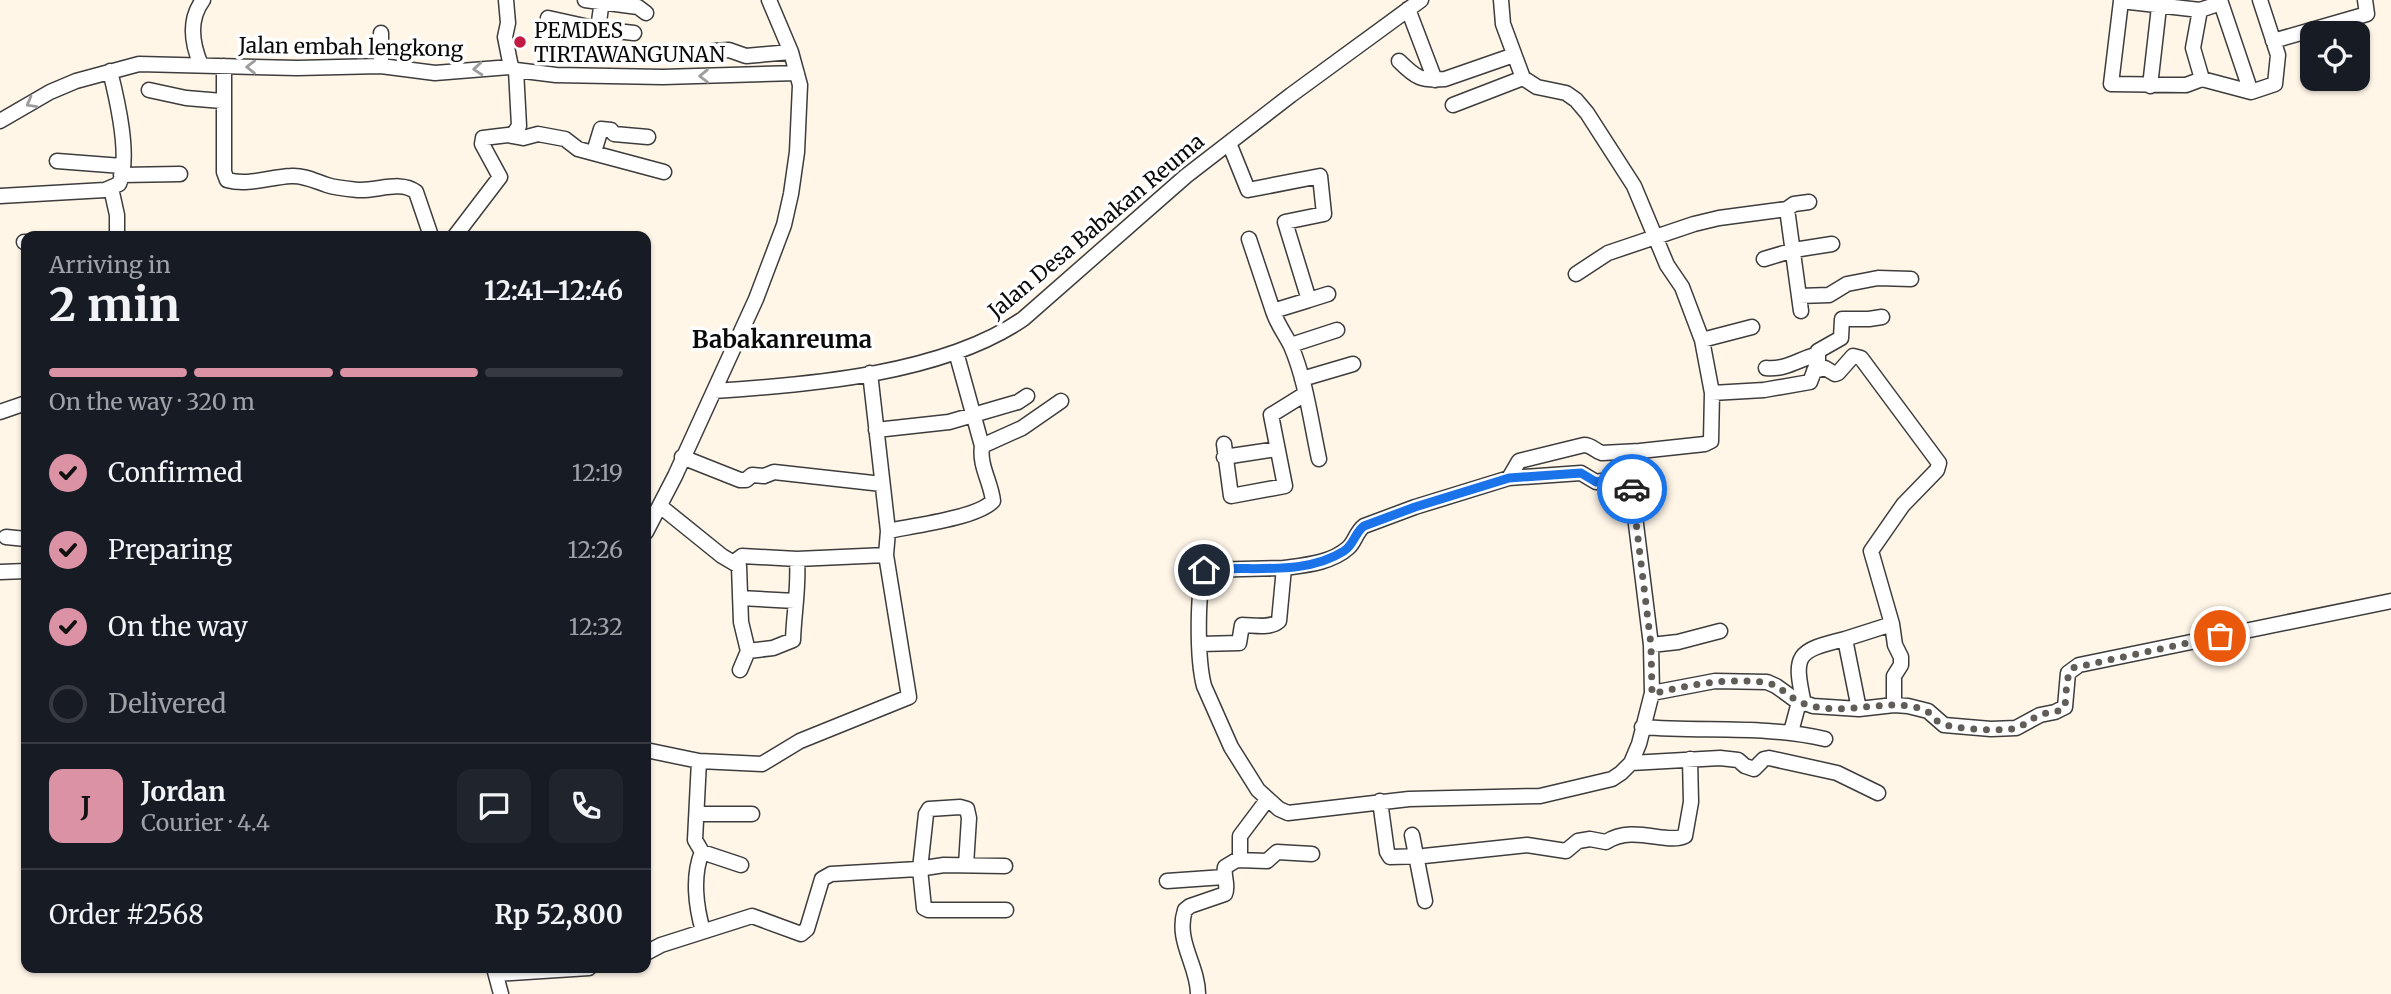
<!DOCTYPE html>
<meta charset="utf-8">
<style>
body{margin:0;font-family:Merriweather,serif;background:#20242c;color:#f1f3f6;height:100vh;display:flex;flex-direction:column;font-size:26px;white-space:nowrap}
*{box-sizing:border-box;margin:0}
p{font-size:23px;color:#9ea1a6}
.icon{flex:none;width:38px;height:38px;fill:none;stroke:currentColor;stroke-width:2;stroke-linecap:round;stroke-linejoin:round}
.map{position:relative;flex:1;overflow:hidden}
.side{position:absolute;left:21px;top:231px;width:630px;height:742px;display:flex;flex-direction:column;background:#171b24;border-radius:14px;box-shadow:0 2px 5px #0004}
.side>*{flex:none}
.tools{position:absolute;left:2300px;top:21px;display:grid;gap:14px}
.tools a{display:grid;place-items:center;width:70px;height:70px;border-radius:14px;background:#171b24;box-shadow:0 2px 5px #0004;font-size:35px}
.pin{position:absolute;display:grid;place-items:center;width:60px;height:60px;color:#fff;margin:-30px;border:4px solid #fff;border-radius:50%;box-shadow:0 2px 7px #0007}
.courier{position:absolute;display:grid;place-items:center;width:70px;height:70px;margin:-35px;border:5px solid #1a73e8;border-radius:50%;background:#fff;color:#222;box-shadow:0 2px 9px #0007}
.headline em{font-style:normal;font-weight:700}
.headline div{display:flex;flex-direction:column-reverse}
.headline{display:flex;align-items:center;justify-content:space-between;height:119px;padding:0 28px}
h1{font-size:46px;font-weight:700;line-height:52px}
.bar{display:grid;grid-template-columns:repeat(4,1fr);gap:10px 7px;align-content:center;height:84px;padding:0 28px}
.bar i{height:9px;border-radius:5px;background:#363941}
.bar .on{background:#db92a5}
.bar p{grid-column:span 4}
.line{display:flex;align-items:center;gap:18px;padding:0 28px;border-top:2px solid #363941}
.line div{flex:1}
.round{display:grid;place-items:center;flex:none;width:74px;height:74px;border-radius:14px;background:#20242c}
ol{padding:0 28px;list-style:none}
li{display:flex;align-items:center;gap:21px;height:77px}
li p{margin-inline-start:auto}
li .icon{padding:7px;border-radius:50%;background:#db92a5;color:#111;stroke-width:4}
li:last-child{color:#9ea1a6}
li i{width:38px;height:38px;border:4px solid #363941;border-radius:50%}
.map>svg:first-child{display:block}
.lines{fill:none;stroke-linecap:round;stroke-linejoin:round}
.minor-casing{stroke:#3d3d3d;stroke-width:17}
.minor{stroke:#fff;stroke-width:14}
.oneway{stroke:#9d9d9d}
.done{stroke:#605d58;stroke-width:7;stroke-dasharray:0 12.6}
.route{stroke:#1a73e8;stroke-width:9}
.poi-dot{fill:#c11b42;stroke:#fff;stroke-width:2.5}
.labels{text-anchor:middle;dominant-baseline:central;stroke-width:7;stroke-linejoin:round;paint-order:stroke}
.poi-label{font-size:21px;fill:#0a0a0a;stroke:#fff;text-anchor:start}
.street-label{font-size:21px;fill:#0a0a0a;stroke:#fff}
.quarter-label{font-size:24px;font-weight:bold;fill:#0a0a0a;stroke:#fff}
</style>
<div class="map">
<svg width="2391" height="994" viewBox="0 0 2391 994">
<rect width="100%" height="100%" fill="#fff6e8"/>
<g class="lines">
<g class="minor-casing">
<path id="minor" d="M 506,0 L 508,23 L 505,37 L 511,67
M 585,0 L 638,7 L 646,13
M 2220,0 L 2251,92
M 1408,9 L 1435,80
M 2200,10 L 2121,1 L 2111,84 L 2186,85 L 2202,79 L 2251,92 L 2275,84 L 2278,55 L 2260,0
M 548,18 L 598,29 L 602,0
M 598,29 L 634,33
M 381,33 L 381,66
M 2273,41 L 2367,14 L 2365,0
M 713,51 L 729,50 L 746,56 L 791,52
M 1399,61 C 1416,78 1421,81 1445,79 L 1514,55
M 201,65 C 192,44 188,20 203,0
M 224,66 L 224,172 L 227,180 C 248,186 270,177 291,176 C 304,175 315,181 327,185 C 336,188 349,189 359,190 C 377,191 401,180 416,192 L 431,236
M 2202,79 L 2193,48 L 2200,10 L 2221,3
M 2150,86 L 2159,7
M 149,90 L 186,98 L 222,101
M 1453,105 L 1523,78
M 0,121 L 50,92 L 76,81 L 139,64 L 297,68 L 381,66 L 435,73 L 511,67 L 516,70 L 556,75 L 663,77 L 797,73
M 512,136 L 519,126 L 516,70
M 1229,143 L 1248,190 L 1320,176 L 1324,214 L 1285,222 L 1309,300 L 1273,311 C 1277,324 1285,334 1291,346 C 1306,381 1311,422 1319,459
M 594,152 L 601,129 L 611,130 L 614,134 L 648,137
M 57,161 L 122,166
M 121,175 L 180,174
M 111,188 L 117,215 L 117,236
M 0,196 L 105,190 L 119,184 C 131,158 117,99 110,71
M 1787,209 L 1794,204 L 1809,202
M 455,236 L 500,177 L 482,144 L 483,138 L 508,135 L 523,138 L 538,134 L 565,139 L 578,149 L 664,172
M 1249,239 L 1273,311
M 24,242 L 26,242
M 1764,259 L 1794,250 L 1832,244
M 1576,274 L 1608,253 L 1694,224 L 1719,218 L 1787,209 L 1801,311
M 1799,296 L 1829,295 L 1847,284 L 1878,278 L 1911,279
M 1309,300 L 1328,294
M 1702,340 L 1752,327
M 1291,345 L 1337,330
M 956,352 L 982,446 L 1022,428 L 1061,401
M 1766,368 C 1786,370 1799,359 1818,354
M 1814,371 L 1825,368 L 1835,374 L 1838,373 L 1853,356 L 1861,358 L 1939,463 L 1937,470 L 1903,505 L 1871,551 L 1892,624 L 1895,645 L 1901,657 L 1901,665 L 1894,676 L 1894,705
M 1302,379 L 1353,364
M 714,391 C 809,385 943,374 1023,319 L 1186,176 L 1291,95 L 1421,0
M 1712,393 L 1764,390 L 1810,382 L 1818,361 L 1818,351 L 1841,338 L 1842,319 L 1869,319 L 1882,317
M 0,412 L 26,403
M 876,430 L 949,422 L 1018,402 L 1027,396
M 1224,444 L 1231,496 L 1285,486 L 1271,415 L 1305,394
M 682,457 L 740,480 L 746,480 L 752,475 L 764,476 L 774,472 L 882,484
M 1224,457 L 1277,449
M 1509,478 L 1519,461 L 1584,445 C 1592,445 1595,451 1602,453 L 1640,451
M 660,506 L 722,556 L 739,566 L 741,622 L 748,651 L 740,670
M 888,531 C 912,526 977,518 993,501 C 991,482 979,466 982,446
M 646,532 L 675,476 L 756,299 L 784,225 L 791,194 L 797,152 L 800,85 L 791,52 L 769,0
M 6,537 L 26,539
M 734,562 L 742,556 L 797,559 L 886,555
M 1284,568 L 1204,570 C 1197,597 1197,659 1204,686 L 1231,747 L 1258,790 L 1279,809 L 1288,813 L 1409,799 L 1540,796 L 1612,779 L 1621,773 L 1631,763 L 1639,744 L 1652,693 L 1651,645 L 1633,500 L 1632,461 L 1640,451 L 1705,444 L 1711,441 L 1712,393 L 1702,340 L 1682,287 L 1667,265 L 1634,186 L 1587,113 L 1576,100 L 1566,93 L 1537,87 L 1523,78 L 1503,24 L 1501,0
M 0,572 L 26,571
M 740,598 L 795,601
M 1845,639 L 1892,624
M 1200,644 L 1239,643 L 1242,625 C 1254,625 1270,629 1279,621 L 1284,568 C 1306,565 1331,563 1348,548 C 1355,542 1356,532 1364,526 L 1415,507 L 1509,478 L 1581,473 L 1596,482 L 1631,476
M 1651,645 L 1678,642 L 1720,631
M 748,651 L 773,648 L 793,640 C 794,611 799,588 797,559
M 1652,693 L 1715,681 L 1767,682 L 1776,686 L 1794,699 L 1813,706 L 1859,709 L 1894,705 L 1908,706 L 1928,711 L 1944,725 L 1991,729 L 2016,728 L 2040,715 L 2055,712 L 2065,707 L 2068,673 L 2079,665 L 2391,601
M 1804,704 C 1793,654 1796,651 1845,639 L 1859,709
M 1642,727 C 1703,732 1765,725 1825,739
M 1791,732 L 1799,702
M 646,750 L 699,761 L 762,764 L 800,741 L 909,697 L 886,555 L 888,531 L 870,373
M 699,761 L 695,840 L 702,852 L 741,865
M 1631,763 L 1720,758 L 1738,760 L 1745,766 L 1754,769 L 1764,759 L 1769,758 L 1837,773 L 1878,793
M 1380,801 L 1387,852 L 1390,857 L 1424,856 L 1527,845 L 1566,851 L 1578,841 L 1590,839 L 1606,842 C 1633,824 1667,845 1685,836 L 1691,802 L 1690,759
M 697,814 L 752,814
M 1412,835 L 1425,901
M 702,852 C 692,876 696,907 703,931
M 1238,860 L 1267,861 L 1277,852 L 1312,854
M 966,865 L 969,818 L 967,809 L 960,807 L 929,809 L 926,814 L 920,869 L 924,908 L 928,910 L 1006,910
M 1167,881 L 1224,877
M 646,953 L 661,945 L 752,916 L 801,934 L 807,929 L 822,879 L 831,874 L 918,869 L 944,865 L 1005,866
M 494,968 L 501,994
M 496,974 L 589,968
M 1198,994 C 1198,965 1175,941 1185,910 L 1190,906 L 1225,894 C 1229,886 1223,876 1225,867 L 1240,858 L 1240,836 L 1267,800"/>
</g>
<use href="#minor" class="minor"/>
</g>
<defs><path id="oneway-chevron" d="M-2-3.5L2.5 0L-2 3.5" fill="none" stroke-width="1.6" stroke-linecap="round" stroke-linejoin="round" transform="scale(1.75)"/></defs>
<g class="oneway">
<use href="#oneway-chevron" transform="translate(251 67) rotate(-179)"/>
<use href="#oneway-chevron" transform="translate(478 69) rotate(175)"/>
<use href="#oneway-chevron" transform="translate(704 76) rotate(179)"/>
<use href="#oneway-chevron" transform="translate(31 103) rotate(151)"/>
</g>
<g class="lines">
<path class="done" d="M 1632,489 L 1651,645 L 1652,694 C 1689,685 1724,678 1763,682 C 1779,683 1789,699 1805,704 C 1833,714 1866,705 1895,705 C 1905,705 1923,707 1931,714 C 1935,718 1936,722 1943,724 C 1956,729 2004,732 2017,728 C 2025,725 2032,718 2040,715 C 2049,711 2057,714 2065,707 L 2067,680 L 2072,668 L 2220,636"/>
<path class="route" d="M 1204,570 C 1249,565 1303,577 1344,551 C 1354,545 1355,532 1364,526 L 1415,507 L 1509,478 L 1581,473 L 1596,482 L 1631,476 L 1632,489"/>
</g>
<circle class="poi-dot" cx="520" cy="42" r="7"/>
<g class="labels">
<g class="poi-label">
<text x="534" y="30">PEMDES<tspan x="534" dy="24">TIRTAWANGUNAN</tspan></text>
</g>
<g class="street-label">
<text transform="translate(351 47) rotate(1)">Jalan embah lengkong</text>
<text transform="translate(1096 226) rotate(-40)">Jalan Desa Babakan Reuma</text>
</g>
<g class="quarter-label">
<text x="782" y="339">Babakanreuma</text>
</g>
</g>
</svg>
<div class="tools">
<a><svg class="icon" aria-label="locate" viewBox="0 0 24 24"><circle cx="12" cy="12" r="6"/><path d="M12 2v4M12 18v4M2 12h4M18 12h4"/></svg></a>
</div>
<div class="pin" style="left:2220px;top:636px;background:#ea580c"><svg class="icon" aria-label="bag" viewBox="0 0 24 24"><path d="M5 8h14l-1 12H6zM9 8a3 3 0 0 1 6 0"/></svg></div>
<div class="pin" style="left:1204px;top:570px;background:#1f2937"><svg class="icon" aria-label="home" viewBox="0 0 24 24"><path d="M3 11l9-7 9 7M6 9v11h12V9"/></svg></div>
<div class="courier" style="left:1632px;top:489px"><svg class="icon" aria-label="car" viewBox="0 0 24 24"><path d="M5 17H2v-5l4-1 3-4h7l3 4 3 1v5h-3M9 17h6M6 11h13"/><circle cx="7" cy="17" r="2"/><circle cx="17" cy="17" r="2"/></svg></div>
<section class="side">
<div class="headline"><div><h1>2 min</h1><p>Arriving in</p></div><em>12:41–12:46</em></div>
<div class="bar"><i class="on"></i><i class="on"></i><i class="on"></i><i></i><p>On the way · 320 m</p></div>
<ol>
<li><svg class="icon" aria-label="check" viewBox="0 0 24 24"><path d="M5 12l5 5 9-10"/></svg>Confirmed<p>12:19</p></li>
<li><svg class="icon" aria-label="check" viewBox="0 0 24 24"><path d="M5 12l5 5 9-10"/></svg>Preparing<p>12:26</p></li>
<li><svg class="icon" aria-label="check" viewBox="0 0 24 24"><path d="M5 12l5 5 9-10"/></svg>On the way<p>12:32</p></li>
<li><i></i>Delivered</li>
</ol>
<div class="line" style="height:126px"><b class="round" style="background:#db92a5;color:#111">J</b><div><b>Jordan</b><p>Courier · 4.4</p></div><a class="round"><svg class="icon" aria-label="chat" viewBox="0 0 24 24"><path d="M4 5h16v11H9l-5 4z"/></svg></a><a class="round"><svg class="icon" aria-label="phone" viewBox="0 0 24 24"><path d="M5 4h4l2 5-3 2q2 4 5 5l2-3 5 2v4C11 20 4 13 5 4z"/></svg></a></div>
<div class="line" style="height:91px"><div>Order #2568</div><b>Rp 52,800</b></div>
</section>
</div>
